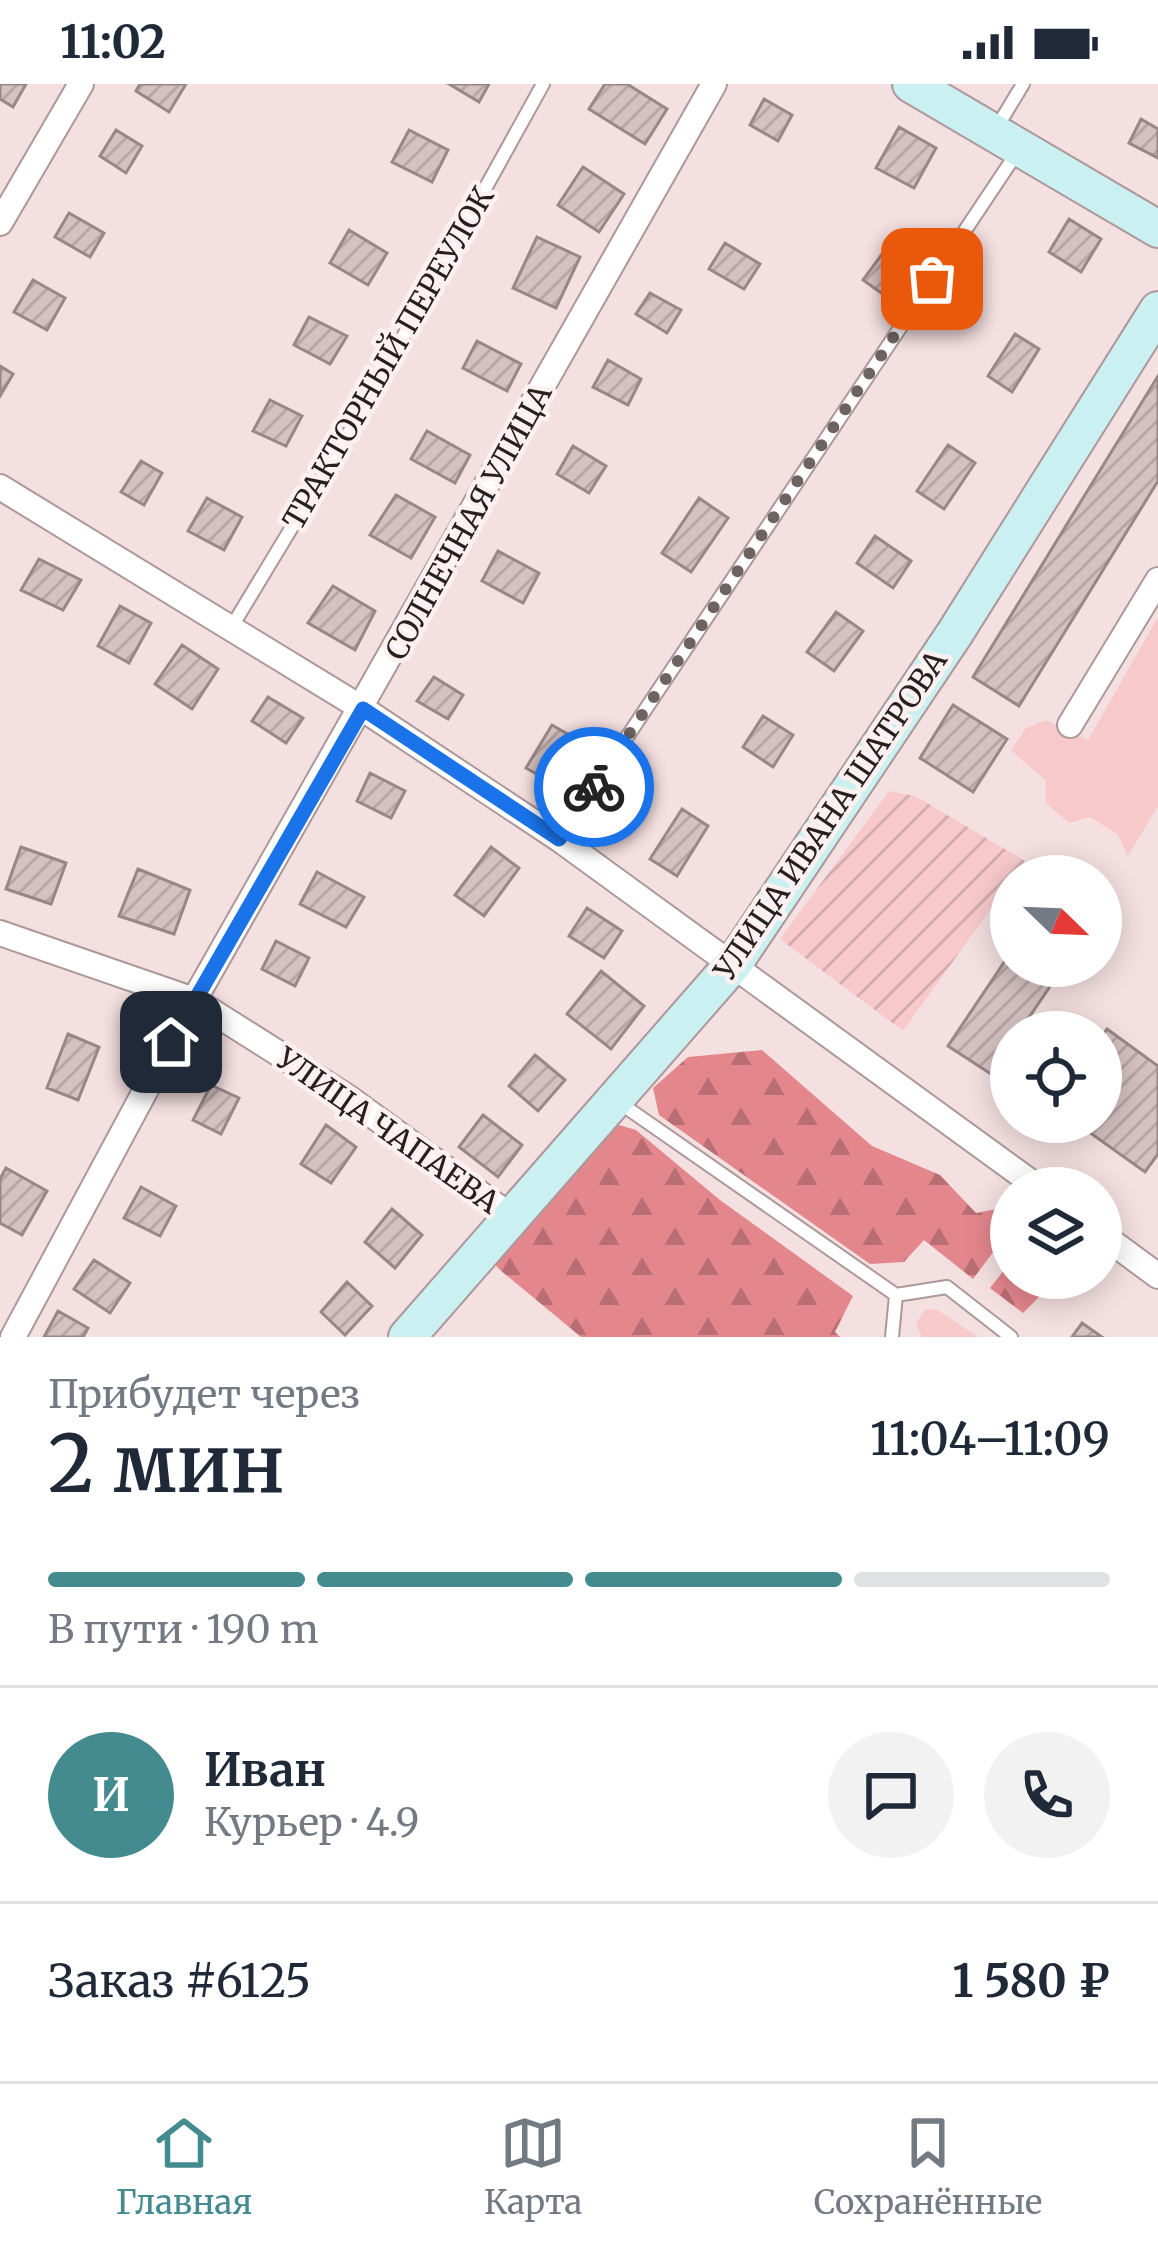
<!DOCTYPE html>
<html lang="ru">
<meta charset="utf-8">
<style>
body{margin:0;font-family:Merriweather,serif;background:#f2f2f3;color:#1f2937;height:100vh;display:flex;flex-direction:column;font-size:45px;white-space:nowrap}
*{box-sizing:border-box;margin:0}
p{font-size:39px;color:#747a83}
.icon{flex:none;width:66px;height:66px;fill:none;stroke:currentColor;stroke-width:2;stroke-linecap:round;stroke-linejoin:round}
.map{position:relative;height:1253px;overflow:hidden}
.side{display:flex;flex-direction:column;background:#fff;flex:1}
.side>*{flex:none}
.needle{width:78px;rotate:113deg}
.buttons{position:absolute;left:990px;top:771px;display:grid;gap:24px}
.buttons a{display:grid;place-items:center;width:132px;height:132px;border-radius:50%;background:#fff;box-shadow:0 6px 30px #0003;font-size:60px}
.pin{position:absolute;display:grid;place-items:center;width:102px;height:102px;color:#fff;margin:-51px;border-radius:24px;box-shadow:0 6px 18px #0006}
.courier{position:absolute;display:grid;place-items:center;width:120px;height:120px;margin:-60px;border:9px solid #1a73e8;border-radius:50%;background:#fff;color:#222;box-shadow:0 3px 15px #0007}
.overview em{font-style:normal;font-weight:600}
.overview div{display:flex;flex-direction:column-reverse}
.overview{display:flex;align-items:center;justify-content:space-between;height:204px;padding:0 48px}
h1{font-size:78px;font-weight:600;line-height:90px}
.bar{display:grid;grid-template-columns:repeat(4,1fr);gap:18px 12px;align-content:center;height:144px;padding:0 48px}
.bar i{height:15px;border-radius:9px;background:#e0e1e3}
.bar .active{background:#438b8f}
.bar p{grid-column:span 4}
.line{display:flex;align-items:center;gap:30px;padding:0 48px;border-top:3px solid #e0e1e3}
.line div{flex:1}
.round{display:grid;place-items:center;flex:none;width:126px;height:126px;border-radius:63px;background:#f2f2f3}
.status{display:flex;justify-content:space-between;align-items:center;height:84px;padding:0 60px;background:#fff;direction:ltr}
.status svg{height:33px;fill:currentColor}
.tabs{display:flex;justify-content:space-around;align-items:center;height:168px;border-top:3px solid #e0e1e3;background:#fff;font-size:33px;color:#747a83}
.tabs a{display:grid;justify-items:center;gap:6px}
.tabs .active{color:#438b8f}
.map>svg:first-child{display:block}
.grass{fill:#f7c9cb}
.forest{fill:url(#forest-firs)}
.garden{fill:url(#garden-furrows)}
.building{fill:url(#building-hatch);stroke:#998686;stroke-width:3}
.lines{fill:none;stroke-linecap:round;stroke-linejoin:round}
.service-casing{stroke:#ac9899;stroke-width:16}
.minor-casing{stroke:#ac9899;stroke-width:28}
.secondary-casing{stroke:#ac9899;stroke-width:40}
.service{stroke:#fff;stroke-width:12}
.minor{stroke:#fff;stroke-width:24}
.secondary{stroke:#caf0f2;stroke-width:36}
.done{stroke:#6e6363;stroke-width:12;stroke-dasharray:0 21.6}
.route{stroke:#1a73e8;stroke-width:15}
.labels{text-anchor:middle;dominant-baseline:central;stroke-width:9;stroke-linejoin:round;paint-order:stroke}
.street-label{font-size:30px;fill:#261f1f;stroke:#fdf0f0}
</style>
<div class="status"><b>11:02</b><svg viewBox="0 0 49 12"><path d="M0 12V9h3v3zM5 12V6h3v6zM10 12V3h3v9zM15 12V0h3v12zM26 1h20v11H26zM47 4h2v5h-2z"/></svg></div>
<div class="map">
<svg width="1158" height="1253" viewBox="0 0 1158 1253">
<defs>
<pattern id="forest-firs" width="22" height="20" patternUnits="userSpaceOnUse" patternTransform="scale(3)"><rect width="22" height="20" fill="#e4878d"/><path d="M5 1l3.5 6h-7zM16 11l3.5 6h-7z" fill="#b96e73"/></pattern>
<pattern id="garden-furrows" width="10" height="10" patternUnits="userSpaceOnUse" patternTransform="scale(3)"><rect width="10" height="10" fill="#f7c9cb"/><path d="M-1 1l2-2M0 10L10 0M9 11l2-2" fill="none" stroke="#d4acae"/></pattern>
<pattern id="building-hatch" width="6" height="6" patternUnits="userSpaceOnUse" patternTransform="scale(3)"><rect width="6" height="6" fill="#d6c1c2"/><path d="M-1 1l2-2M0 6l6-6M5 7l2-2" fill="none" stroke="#b8a5a6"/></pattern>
</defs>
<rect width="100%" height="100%" fill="#f5e0e1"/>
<path class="grass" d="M 1158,533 L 1158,722 L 1128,772 L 1118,751 L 1090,733 L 1069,739 L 1046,719 L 1045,696 L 1011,666 L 1026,644 L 1046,636 L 1088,656 Z
M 936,1225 L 978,1253 L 922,1253 L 916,1239 L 925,1226 Z"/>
<path class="forest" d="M 762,966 L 872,1062 L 940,1091 L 976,1129 L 997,1125 L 1009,1147 L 973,1195 L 924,1156 L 904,1178 L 870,1180 L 659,1031 L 653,1004 L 688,973 Z
M 609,1038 L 636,1046 L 720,1116 L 853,1212 L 835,1248 L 840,1253 L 581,1253 L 500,1186 L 491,1176 Z
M 1011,1177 L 1011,1194 L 1058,1194 L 1023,1229 L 990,1204 Z"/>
<path class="garden" d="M 889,707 L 915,712 L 1025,777 L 903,947 L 780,855 Z"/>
<path class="building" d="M 0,0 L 26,0 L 13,23 L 0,15 Z
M 140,0 L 186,0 L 169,28 L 136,7 Z
M 449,0 L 489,0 L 479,18 Z
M 605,0 L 627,0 L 667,25 L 645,60 L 589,25 Z
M 764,15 L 792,31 L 778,57 L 750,41 Z
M 1141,35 L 1158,45 L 1158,74 L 1129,59 Z
M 899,43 L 936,64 L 914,104 L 876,84 Z
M 116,46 L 142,62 L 126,89 L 100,72 Z
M 409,46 L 448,66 L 432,98 L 392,78 Z
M 583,83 L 624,110 L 599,148 L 558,121 Z
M 69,129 L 104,149 L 90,173 L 55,153 Z
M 1069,135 L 1101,155 L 1081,188 L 1049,168 Z
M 349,146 L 387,169 L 368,201 L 330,179 Z
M 899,147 L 920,162 L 884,211 L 863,196 Z
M 537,153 L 580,173 L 556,224 L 513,204 Z
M 725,159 L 760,180 L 744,205 L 709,185 Z
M 33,196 L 65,214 L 47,246 L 14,228 Z
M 650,209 L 681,226 L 667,249 L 636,230 Z
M 309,233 L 347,252 L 330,280 L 294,261 Z
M 1015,250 L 1039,265 L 1012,308 L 988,292 Z
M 477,257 L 521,280 L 507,307 L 463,284 Z
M 608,276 L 641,295 L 628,321 L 593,303 Z
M 0,282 L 13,290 L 0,312 Z
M 1158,292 L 1158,397 L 1019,622 L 973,593 Z
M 270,316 L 302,332 L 286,362 L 253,347 Z
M 427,347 L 470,371 L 455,399 L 411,375 Z
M 948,361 L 975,379 L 944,425 L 917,407 Z
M 573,362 L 606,382 L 589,409 L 557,390 Z
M 141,377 L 162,389 L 144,421 L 121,408 Z
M 396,411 L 435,433 L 411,474 L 370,451 Z
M 207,414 L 242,433 L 224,466 L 188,447 Z
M 699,414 L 728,434 L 691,488 L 662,469 Z
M 875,452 L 911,477 L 893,504 L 857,479 Z
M 498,467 L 539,489 L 523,519 L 482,497 Z
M 39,475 L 81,496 L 63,526 L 21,506 Z
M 333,502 L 375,527 L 355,566 L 308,539 Z
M 120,522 L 151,539 L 129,579 L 98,562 Z
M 836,528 L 863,547 L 834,587 L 807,568 Z
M 182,561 L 218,585 L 192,625 L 155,600 Z
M 434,593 L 463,611 L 448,635 L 417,617 Z
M 268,613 L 303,634 L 286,659 L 252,637 Z
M 953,621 L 1007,655 L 973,708 L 920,674 Z
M 763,632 L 793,651 L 773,683 L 743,663 Z
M 552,641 L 583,659 L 556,701 L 526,684 Z
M 370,689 L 405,707 L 391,734 L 357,717 Z
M 682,725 L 708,742 L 677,792 L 650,775 Z
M 21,763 L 66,779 L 51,820 L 6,805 Z
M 491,763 L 519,784 L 484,832 L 455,811 Z
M 138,785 L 190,806 L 174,850 L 119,832 Z
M 317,788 L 364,813 L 346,843 L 300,820 Z
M 587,824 L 622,847 L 604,874 L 569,852 Z
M 276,857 L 309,874 L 295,902 L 262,885 Z
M 1011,868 L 1011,882 L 1064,882 L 1019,948 L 1011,948 L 1011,960 L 991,990 L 948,962 Z
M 601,887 L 644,922 L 611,965 L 567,930 Z
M 1107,945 L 1158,982 L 1158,1070 L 1145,1088 L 1075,1038 L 1101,1038 L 1101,953 Z
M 68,950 L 99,963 L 78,1016 L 47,1004 Z
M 535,971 L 565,996 L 538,1027 L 509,1002 Z
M 211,1001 L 239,1014 L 221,1050 L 193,1036 Z
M 483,1031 L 522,1061 L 498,1093 L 459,1063 Z
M 326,1041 L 356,1063 L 331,1099 L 301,1080 Z
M 6,1084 L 47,1107 L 22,1151 L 0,1139 L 0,1095 Z
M 141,1103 L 176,1122 L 160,1152 L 124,1134 Z
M 392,1125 L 422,1151 L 395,1184 L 365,1158 Z
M 94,1176 L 130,1199 L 110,1229 L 74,1205 Z
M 347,1198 L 372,1222 L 345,1251 L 321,1228 Z
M 58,1227 L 88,1244 L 83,1253 L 44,1253 Z
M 1082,1239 L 1102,1253 L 1072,1253 Z"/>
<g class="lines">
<g class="service-casing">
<path id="service" d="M 997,43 L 1023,0
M 231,544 L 362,327 L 543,0
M 559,755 L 1018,67
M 617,1017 L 896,1211 L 947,1203 L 1011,1253
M 892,1253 L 896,1211"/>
</g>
<g class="minor-casing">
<path id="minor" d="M 0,139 L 81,0
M 0,403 L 363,625 L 559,755 L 1039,1104
M 1070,641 L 1158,496
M 0,849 L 194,916 L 349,1014 L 512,1133
M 1101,1150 L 1158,1192
M 13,1253 L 194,916 L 714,0"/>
</g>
<g class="secondary-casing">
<path id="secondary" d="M 911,0 L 1158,145
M 407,1253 L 734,879 L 955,549 L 1158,226"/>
</g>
<use href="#service" class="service"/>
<use href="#minor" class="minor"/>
<use href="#secondary" class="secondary"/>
</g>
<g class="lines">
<path class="done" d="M 594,703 L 932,195"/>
<path class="route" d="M 171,958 L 363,625 L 559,755 L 594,703"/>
</g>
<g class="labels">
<g class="street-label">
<text transform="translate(388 274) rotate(-60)">ТРАКТОРНЫЙ ПЕРЕУЛОК</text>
<text transform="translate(468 438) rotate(-61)">СОЛНЕЧНАЯ УЛИЦА</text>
<text transform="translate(830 731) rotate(-56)">УЛИЦА ИВАНА ШАТРОВА</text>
<text transform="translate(388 1046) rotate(35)">УЛИЦА ЧАПАЕВА</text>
</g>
</g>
</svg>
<div class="buttons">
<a><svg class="needle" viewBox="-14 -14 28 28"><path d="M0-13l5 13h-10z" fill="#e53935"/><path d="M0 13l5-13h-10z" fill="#747a83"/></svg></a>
<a><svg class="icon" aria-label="locate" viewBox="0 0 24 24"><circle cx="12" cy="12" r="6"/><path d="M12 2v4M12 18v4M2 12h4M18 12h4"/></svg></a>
<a><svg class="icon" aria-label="layers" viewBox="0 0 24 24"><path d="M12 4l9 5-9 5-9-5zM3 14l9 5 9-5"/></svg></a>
</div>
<div class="pin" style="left:932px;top:195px;background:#ea580c"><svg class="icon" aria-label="bag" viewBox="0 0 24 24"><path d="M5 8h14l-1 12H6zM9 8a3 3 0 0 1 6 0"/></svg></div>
<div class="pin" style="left:171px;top:958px;background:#1f2937"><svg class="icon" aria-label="home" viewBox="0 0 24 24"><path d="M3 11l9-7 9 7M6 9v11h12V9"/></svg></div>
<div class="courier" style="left:594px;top:703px"><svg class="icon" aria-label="bike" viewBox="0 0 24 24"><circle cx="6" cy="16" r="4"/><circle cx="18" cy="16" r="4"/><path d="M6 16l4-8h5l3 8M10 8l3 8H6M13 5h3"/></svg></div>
</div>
<section class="side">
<div class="overview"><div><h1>2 мин</h1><p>Прибудет через</p></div><em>11:04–11:09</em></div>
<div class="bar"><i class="active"></i><i class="active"></i><i class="active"></i><i></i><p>В пути · 190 m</p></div>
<div class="line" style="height:216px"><b class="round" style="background:#438b8f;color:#fff">И</b><div><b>Иван</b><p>Курьер · 4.9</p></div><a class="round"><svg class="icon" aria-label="chat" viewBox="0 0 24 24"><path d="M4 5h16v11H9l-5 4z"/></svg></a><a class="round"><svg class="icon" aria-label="phone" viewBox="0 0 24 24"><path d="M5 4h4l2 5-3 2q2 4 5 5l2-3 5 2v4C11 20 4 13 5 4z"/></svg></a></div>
<div class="line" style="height:156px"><div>Заказ #6125</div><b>1 580 ₽</b></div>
</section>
<nav class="tabs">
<a class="active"><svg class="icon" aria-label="home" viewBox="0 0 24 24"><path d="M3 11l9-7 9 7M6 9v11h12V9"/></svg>Главная</a>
<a><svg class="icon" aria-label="map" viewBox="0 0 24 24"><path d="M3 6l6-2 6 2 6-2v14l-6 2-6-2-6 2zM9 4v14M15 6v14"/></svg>Карта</a>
<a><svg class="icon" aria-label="saved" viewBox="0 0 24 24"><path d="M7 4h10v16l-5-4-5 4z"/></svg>Сохранённые</a>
</nav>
